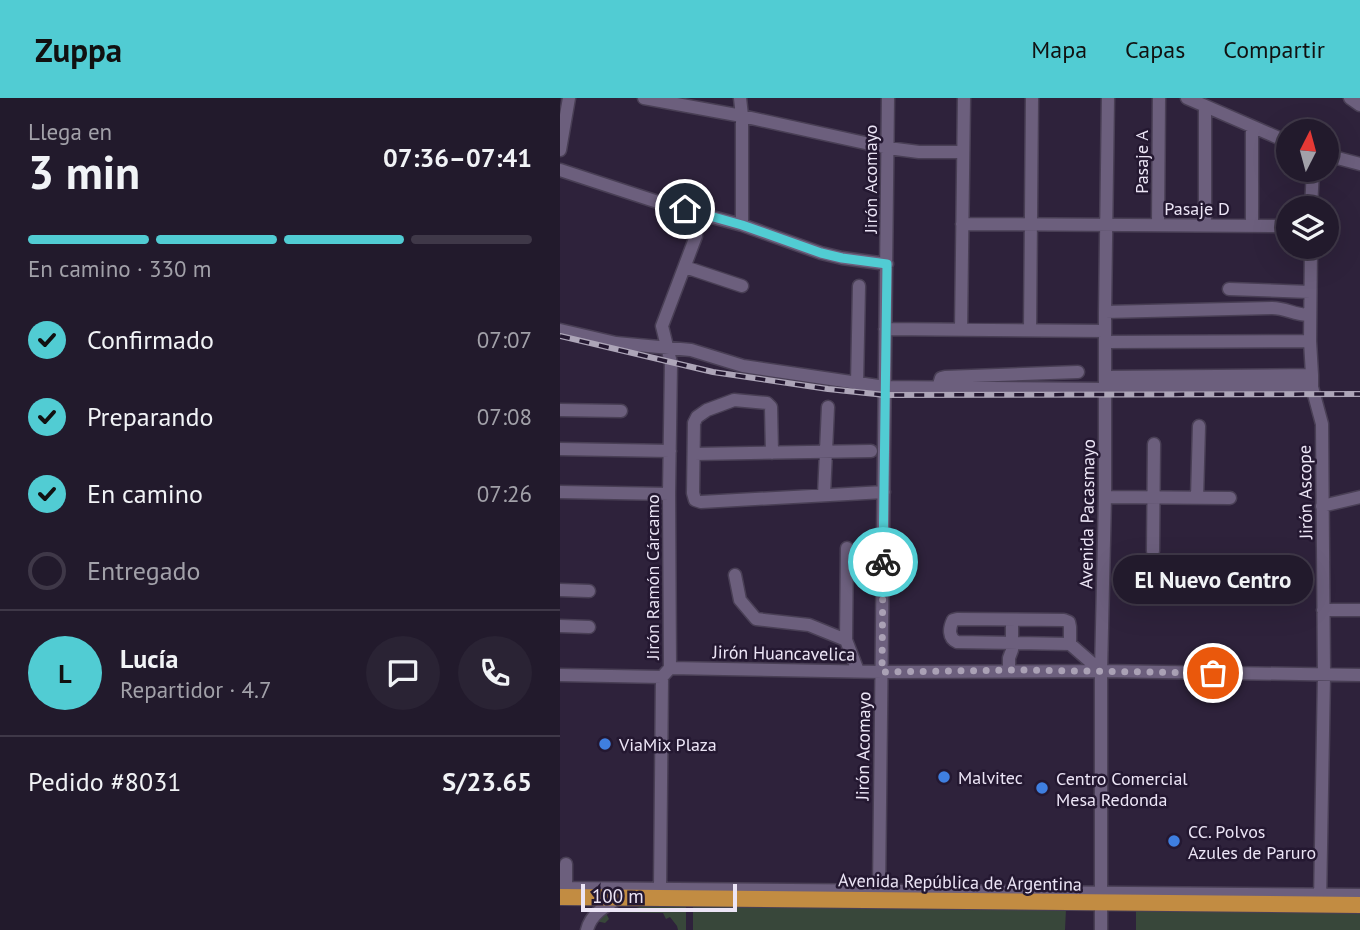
<!DOCTYPE html>
<html lang="es">
<meta charset="utf-8">
<style>
body{margin:0;font-family:"PT Sans",sans-serif;background:#2a2334;color:#f1f3f6;height:100vh;display:flex;flex-direction:column;font-size:26px;white-space:nowrap}
*{box-sizing:border-box;margin:0}
p{font-size:23px;color:#a2a1a9}
.icon{flex:none;width:38px;height:38px;fill:none;stroke:currentColor;stroke-width:2;stroke-linecap:round;stroke-linejoin:round}
.map{position:relative;flex:1;overflow:hidden}
.side{display:flex;flex-direction:column;background:#221a2c;width:560px}
.side>*{flex:none}
.needle{width:46px;rotate:6deg}
.buttons{position:absolute;left:716px;top:21px;display:grid;gap:14px}
.buttons a{display:grid;place-items:center;width:63px;height:63px;border-radius:50%;background:#221a2c;box-shadow:0 7px 28px #0002,0 0 0 2px #3f3848;font-size:35px}
.scale{position:absolute;left:21px;bottom:18px;width:156px;box-sizing:border-box;padding-left:7px;border:4px solid #ece5f6;border-top:0;font-size:19px;line-height:24px;white-space:nowrap;color:#ece5f6;-webkit-text-stroke:5px #241831;paint-order:stroke}
.pin{position:absolute;display:grid;place-items:center;width:60px;height:60px;color:#fff;margin:-30px;border:4px solid #fff;border-radius:50%;box-shadow:0 2px 7px #0007}
.courier{position:absolute;display:grid;place-items:center;width:70px;height:70px;margin:-35px;border:5px solid #51ccd3;border-radius:50%;background:#fff;color:#222;box-shadow:0 2px 9px #0007}
.bubble{position:absolute;height:49px;border-radius:24px;background:#221a2c;box-shadow:0 7px 28px #0002,0 0 0 2px #3f3848;font-size:23px;font-weight:800;line-height:49px;text-align:center}
.summary em{font-style:normal;font-weight:800}
.summary div{display:flex;flex-direction:column-reverse}
.summary{display:flex;align-items:center;justify-content:space-between;height:119px;padding:0 28px}
h1{font-size:46px;font-weight:800;line-height:52px}
.bar{display:grid;grid-template-columns:repeat(4,1fr);gap:10px 7px;align-content:center;height:84px;padding:0 28px}
.bar i{height:9px;border-radius:5px;background:#3f3848}
.bar .current{background:#51ccd3}
.bar p{grid-column:span 4}
.line{display:flex;align-items:center;gap:18px;padding:0 28px;border-top:2px solid #3f3848}
.line div{flex:1}
.round{display:grid;place-items:center;flex:none;width:74px;height:74px;border-radius:37px;background:#2a2334}
ol{padding:0 28px;list-style:none}
li{display:flex;align-items:center;gap:21px;height:77px}
li p{margin-inline-start:auto}
li .icon{padding:7px;border-radius:50%;background:#51ccd3;color:#111;stroke-width:4}
li:last-child{color:#a2a1a9}
li i{width:38px;height:38px;border:4px solid #3f3848;border-radius:50%}
header{display:flex;align-items:center;gap:42px;box-sizing:border-box;height:98px;padding:0 35px;background:#51ccd3;color:#111}
header strong{font-size:33px}
nav{display:flex;gap:38px;margin-inline-start:auto;font-size:24px}
main{display:flex;flex:1;min-height:0}
.map>svg:first-child{display:block}
.green{fill:#38473a}
.lines{fill:none;stroke-linecap:round;stroke-linejoin:round}
.minor-casing{stroke:#493f55;stroke-width:15}
.major-casing{stroke:#493f55;stroke-width:18}
.minor{stroke:#6c5f7d;stroke-width:12}
.major{stroke:#c28c42;stroke-width:16}
.rail-casing{stroke:#ada5b8;stroke-width:6}
.rail{stroke:#241831;stroke-width:3.5;stroke-dasharray:10;stroke-linecap:butt}
.done{stroke:#aaa1b5;stroke-width:7;stroke-dasharray:0 12.6}
.route{stroke:#51ccd3;stroke-width:9}
.shop-dot{fill:#3f7fe0;stroke:#241831;stroke-width:2.5}
.labels{text-anchor:middle;dominant-baseline:central;stroke-width:5;stroke-linejoin:round;paint-order:stroke}
.street-label{font-size:18px;fill:#ece5f6;stroke:#241831}
.poi-label{font-size:18px;fill:#ece5f6;stroke:#241831;text-anchor:start}
</style>
<header>
<strong>Zuppa</strong>
<nav><a>Mapa</a><a>Capas</a><a>Compartir</a></nav>
</header>
<main>
<section class="side">
<div class="summary"><div><h1>3 min</h1><p>Llega en</p></div><em>07:36–07:41</em></div>
<div class="bar"><i class="current"></i><i class="current"></i><i class="current"></i><i></i><p>En camino · 330 m</p></div>
<ol>
<li><svg class="icon" aria-label="check" viewBox="0 0 24 24"><path d="M5 12l5 5 9-10"/></svg>Confirmado<p>07:07</p></li>
<li><svg class="icon" aria-label="check" viewBox="0 0 24 24"><path d="M5 12l5 5 9-10"/></svg>Preparando<p>07:08</p></li>
<li><svg class="icon" aria-label="check" viewBox="0 0 24 24"><path d="M5 12l5 5 9-10"/></svg>En camino<p>07:26</p></li>
<li><i></i>Entregado</li>
</ol>
<div class="line" style="height:126px"><b class="round" style="background:#51ccd3;color:#111">L</b><div><b>Lucía</b><p>Repartidor · 4.7</p></div><a class="round"><svg class="icon" aria-label="chat" viewBox="0 0 24 24"><path d="M4 5h16v11H9l-5 4z"/></svg></a><a class="round"><svg class="icon" aria-label="phone" viewBox="0 0 24 24"><path d="M5 4h4l2 5-3 2q2 4 5 5l2-3 5 2v4C11 20 4 13 5 4z"/></svg></a></div>
<div class="line" style="height:91px"><div>Pedido #8031</div><b>S/23.65</b></div>
</section>
<div class="map">
<svg width="800" height="832" viewBox="0 0 800 832">
<rect width="100%" height="100%" fill="#2e223b"/>
<path class="green" d="M 86,807 L 126,808 L 126,832 L 118,832 L 117,828 L 110,819 L 106,821 L 103,815 L 49,814 L 46,815 L 49,821 L 45,825 L 36,823 L 48,811 L 70,812 Z
M 133,808 L 506,811 L 505,832 L 133,832 Z
M 576,812 L 800,813 L 800,832 L 576,832 Z"/>
<g class="lines">
<g class="minor-casing">
<path id="minor" d="M 84,0 L 182,18 L 328,50 L 359,54 L 403,54
M 180,0 L 182,18 L 182,127
M 627,0 L 728,44
M 790,0 L 800,7
M 0,52 L 9,0
M 766,57 L 800,66
M 0,72 L 107,107 L 182,127 L 261,155 L 282,160 L 327,166
M 751,110 L 753,72
M 402,126 L 728,128
M 598,127 L 599,0
M 645,128 L 645,8
M 692,128 L 692,29
M 751,149 L 750,243 L 752,277 L 752,289 L 762,326 L 764,577 L 760,805
M 125,169 L 182,188
M 669,191 L 750,194
M 545,214 L 712,210 C 727,210 733,217 750,217
M 325,231 L 545,233
M 0,232 L 56,245 L 131,252 L 183,268 L 325,289 L 545,291 L 752,289
M 401,232 L 404,0
M 470,232 L 472,0
M 545,244 L 750,243
M 545,279 L 752,277
M 297,286 L 299,188
M 378,290 L 381,280 L 385,279 L 518,274
M 0,312 L 61,313
M 0,351 L 110,353
M 212,355 L 211,309 L 207,305 L 174,302 L 147,312 L 137,319 L 134,325 L 133,395 L 135,402 L 141,404 L 324,394
M 134,356 L 311,353
M 0,394 L 109,396
M 264,397 L 268,309
M 545,399 L 670,400
M 637,400 L 639,328
M 762,408 L 800,399
M 593,453 L 594,346
M 175,477 L 180,502 L 196,521 L 249,527 L 286,542 L 298,573
M 0,492 L 29,493
M 763,512 L 800,512
M 0,528 L 29,529
M 286,542 L 287,450
M 510,546 L 510,529 L 509,524 L 504,522 L 397,521 L 393,522 C 389,530 388,540 397,544 L 510,546 L 541,573
M 110,570 L 322,574 L 541,573 L 800,577
M 449,572 L 449,560 L 452,552 L 452,522
M 0,577 L 102,579
M 0,790 L 800,797
M 6,790 L 6,766
M 100,791 L 102,579 L 110,570 L 109,396 L 111,265 L 102,228 L 136,138
M 319,793 L 328,0
M 27,832 C 31,815 47,807 61,799
M 541,832 L 541,573 L 545,399 L 545,214 L 548,0"/>
</g>
<g class="major-casing">
<path id="major" d="M 0,799 L 800,807"/>
</g>
<use href="#minor" class="minor"/>
<use href="#major" class="major"/>
<g class="rail-casing">
<path id="rail" d="M 0,238 L 153,274 L 268,291 L 325,297 L 800,296"/>
</g>
<use href="#rail" class="rail"/>
</g>
<g class="lines">
<path class="done" d="M 323,464 L 322,574 L 456,572 L 653,575"/>
<path class="route" d="M 125,111 L 182,127 L 261,155 L 282,160 L 327,166 L 323,464"/>
</g>
<g class="shop-dot">
<circle cx="45" cy="646" r="7"/>
<circle cx="384" cy="679" r="7"/>
<circle cx="482" cy="690" r="7"/>
<circle cx="614" cy="743" r="7"/>
</g>
<g class="labels">
<g class="street-label">
<text transform="translate(581 64) rotate(-90)">Pasaje A</text>
<text transform="translate(310 81) rotate(-90)">Jirón Acomayo</text>
<text x="637" y="110">Pasaje D</text>
<text transform="translate(745 394) rotate(-91)">Jirón Ascope</text>
<text transform="translate(527 416) rotate(-89)">Avenida Pacasmayo</text>
<text transform="translate(92 479) rotate(-90)">Jirón Ramón Cárcamo</text>
<text transform="translate(224 555) rotate(1)">Jirón Huancavelica</text>
<text transform="translate(303 648) rotate(-89)">Jirón Acomayo</text>
<text transform="translate(400 784) rotate(1)">Avenida República de Argentina</text>
</g>
<g class="poi-label">
<text x="59" y="646">ViaMix Plaza</text>
<text x="398" y="679">Malvitec</text>
<text x="496" y="680">Centro Comercial<tspan x="496" dy="21">Mesa Redonda</tspan></text>
<text x="628" y="733">CC. Polvos<tspan x="628" dy="21">Azules de Paruro</tspan></text>
</g>
</g>
</svg>
<div class="buttons">
<a><svg class="needle" viewBox="-14 -14 28 28"><path d="M0-13l5 13h-10z" fill="#e53935"/><path d="M0 13l5-13h-10z" fill="#a2a1a9"/></svg></a>
<a><svg class="icon" aria-label="layers" viewBox="0 0 24 24"><path d="M12 4l9 5-9 5-9-5zM3 14l9 5 9-5"/></svg></a>
</div>
<div class="scale">100 m</div>
<div class="pin" style="left:653px;top:575px;background:#ea580c"><svg class="icon" aria-label="bag" viewBox="0 0 24 24"><path d="M5 8h14l-1 12H6zM9 8a3 3 0 0 1 6 0"/></svg></div>
<div class="pin" style="left:125px;top:111px;background:#1f2937"><svg class="icon" aria-label="home" viewBox="0 0 24 24"><path d="M3 11l9-7 9 7M6 9v11h12V9"/></svg></div>
<div class="courier" style="left:323px;top:464px"><svg class="icon" aria-label="bike" viewBox="0 0 24 24"><circle cx="6" cy="16" r="4"/><circle cx="18" cy="16" r="4"/><path d="M6 16l4-8h5l3 8M10 8l3 8H6M13 5h3"/></svg></div>
<div class="bubble" style="left:553px;top:457px;width:200px">El Nuevo Centro</div>
</div>
</main>
